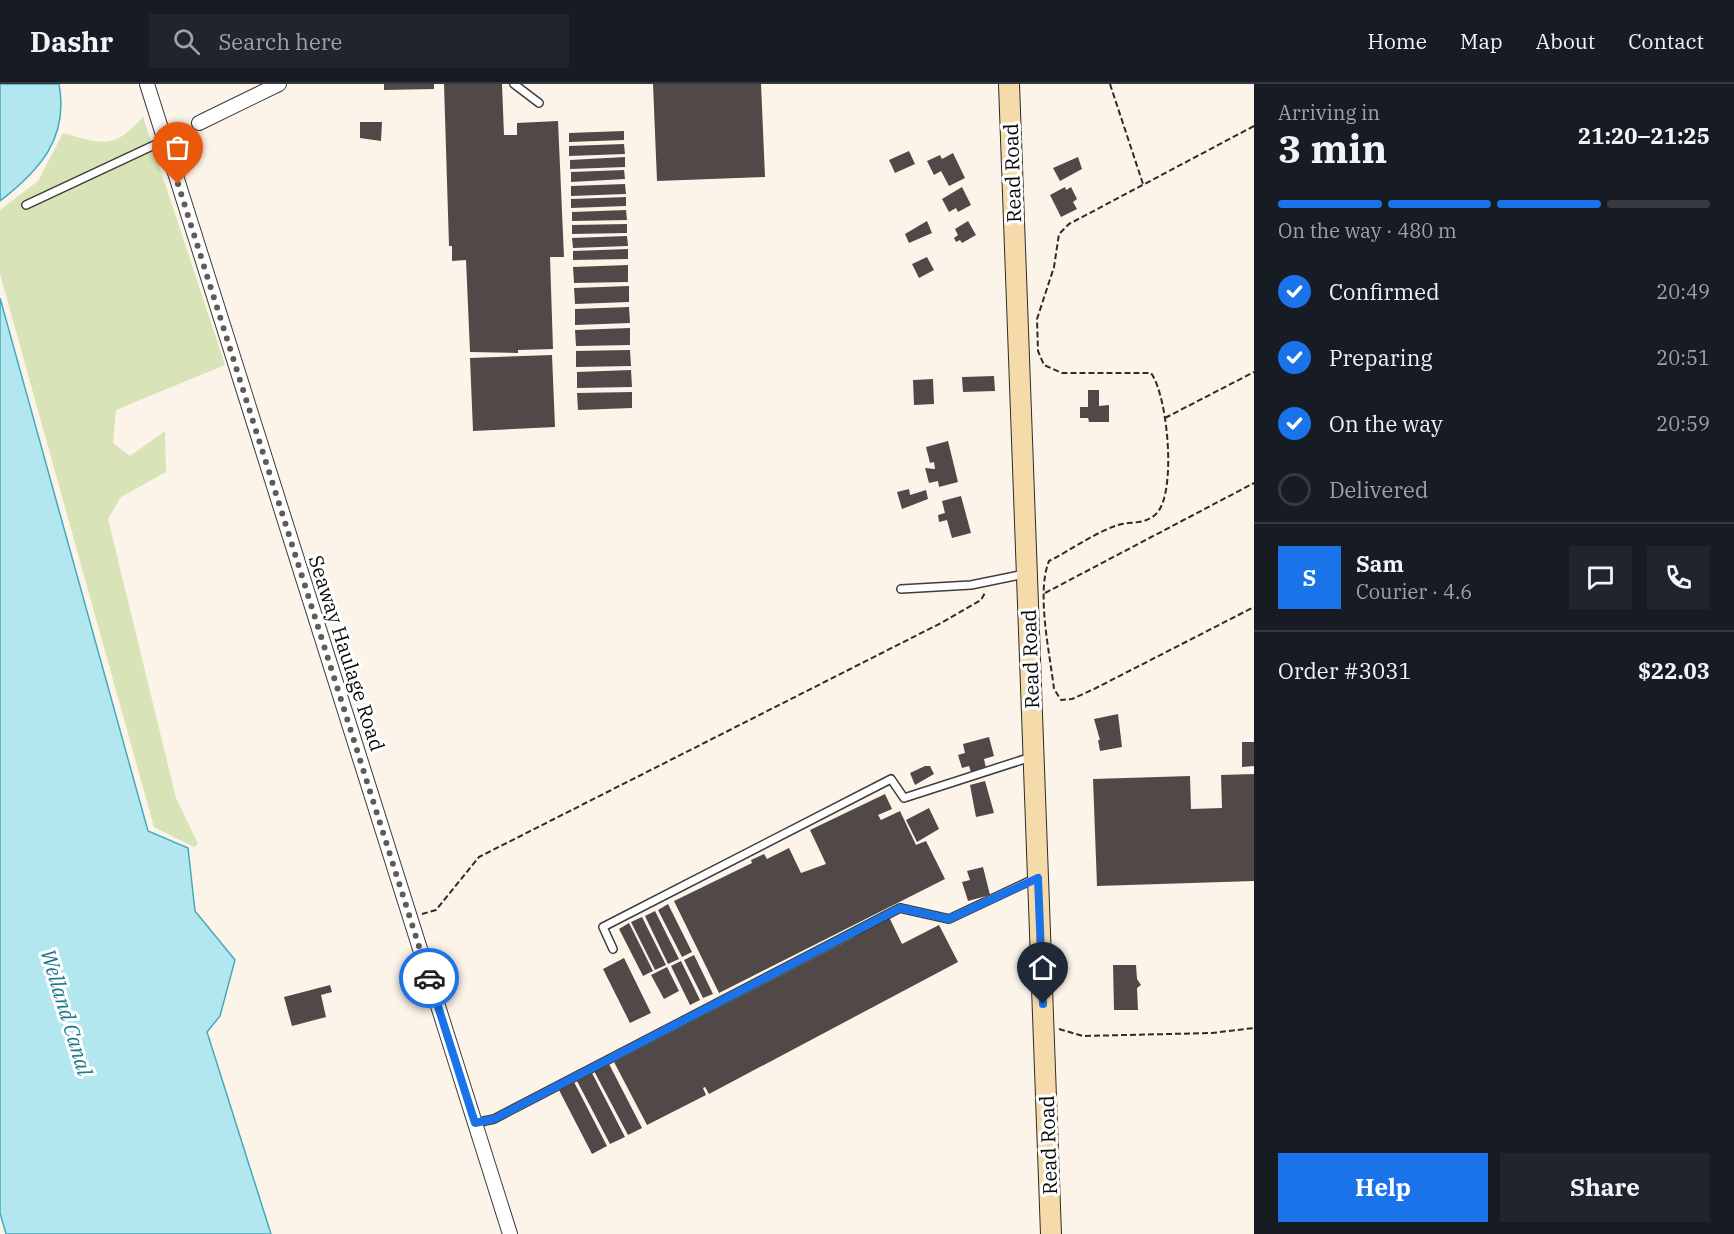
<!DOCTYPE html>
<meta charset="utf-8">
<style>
body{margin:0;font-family:"IBM Plex Serif",serif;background:#20242c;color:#f1f3f6;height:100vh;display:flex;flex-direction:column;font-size:22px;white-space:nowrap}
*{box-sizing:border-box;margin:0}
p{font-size:20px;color:#9ea1a6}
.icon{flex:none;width:33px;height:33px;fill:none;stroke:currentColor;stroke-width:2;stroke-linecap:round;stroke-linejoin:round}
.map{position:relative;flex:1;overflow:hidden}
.side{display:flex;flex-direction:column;background:#171b24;width:480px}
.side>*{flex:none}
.pin{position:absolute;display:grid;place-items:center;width:51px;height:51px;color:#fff;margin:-62px -26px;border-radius:50% 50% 50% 0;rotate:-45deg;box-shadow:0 0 6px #0007}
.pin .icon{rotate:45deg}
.courier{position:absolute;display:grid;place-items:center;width:60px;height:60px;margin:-30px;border:4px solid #1a73e8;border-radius:50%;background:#fff;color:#222;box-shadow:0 2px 8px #0007}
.headline em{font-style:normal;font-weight:700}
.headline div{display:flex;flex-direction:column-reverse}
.headline{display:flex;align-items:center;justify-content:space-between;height:102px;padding:0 24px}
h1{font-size:39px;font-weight:700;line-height:45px}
.bar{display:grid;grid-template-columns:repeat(4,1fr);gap:9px 6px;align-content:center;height:72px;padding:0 24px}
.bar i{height:8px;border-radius:4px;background:#363941}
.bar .on{background:#1a73e8}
.bar p{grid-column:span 4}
.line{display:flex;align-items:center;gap:15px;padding:0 24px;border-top:2px solid #363941}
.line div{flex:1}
.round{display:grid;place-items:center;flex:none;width:63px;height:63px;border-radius:0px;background:#20242c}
ol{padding:0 24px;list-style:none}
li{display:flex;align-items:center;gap:18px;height:66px}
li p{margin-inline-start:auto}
li .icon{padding:6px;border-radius:50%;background:#1a73e8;color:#fff;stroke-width:4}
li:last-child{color:#9ea1a6}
li i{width:33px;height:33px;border:3px solid #363941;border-radius:50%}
.primary-button{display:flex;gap:12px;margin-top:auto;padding:12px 24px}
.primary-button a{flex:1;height:69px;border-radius:0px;background:#1a73e8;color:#fff;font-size:24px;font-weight:700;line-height:69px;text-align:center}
.primary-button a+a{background:#20242c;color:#f1f3f6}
header{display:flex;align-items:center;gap:36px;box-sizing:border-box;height:84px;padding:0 30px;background:#171b24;border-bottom:2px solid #363941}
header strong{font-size:28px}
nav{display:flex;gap:33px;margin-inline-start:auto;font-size:21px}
.search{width:420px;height:54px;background:#20242c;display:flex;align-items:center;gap:15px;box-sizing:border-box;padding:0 21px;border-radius:0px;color:#9ea1a6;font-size:22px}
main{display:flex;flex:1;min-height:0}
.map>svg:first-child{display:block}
.green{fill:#d8e3b7}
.water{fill:#b3e7ef;stroke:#41abbe;stroke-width:1.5}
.building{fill:#514947}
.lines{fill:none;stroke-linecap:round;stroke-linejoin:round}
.lane-casing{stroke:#3d3d3d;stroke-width:10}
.street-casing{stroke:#3d3d3d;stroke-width:16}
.secondary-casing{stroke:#2c2c2c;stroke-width:22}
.path{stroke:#2c2c2c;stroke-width:2;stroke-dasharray:6 3;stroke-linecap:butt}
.lane{stroke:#fff;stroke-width:7}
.street{stroke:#fff;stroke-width:14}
.secondary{stroke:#f6dbaa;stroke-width:20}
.done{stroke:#5f5c58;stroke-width:6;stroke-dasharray:0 10.8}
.route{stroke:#1a73e8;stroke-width:8}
.labels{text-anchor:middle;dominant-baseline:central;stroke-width:6;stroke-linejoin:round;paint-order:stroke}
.street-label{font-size:20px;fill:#0a0a0a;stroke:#fff}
.water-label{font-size:21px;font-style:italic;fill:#21798d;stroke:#fff}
</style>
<header>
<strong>Dashr</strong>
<div class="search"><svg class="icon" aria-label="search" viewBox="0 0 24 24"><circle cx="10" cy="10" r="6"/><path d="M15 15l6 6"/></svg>Search here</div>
<nav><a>Home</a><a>Map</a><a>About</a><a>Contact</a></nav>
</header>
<main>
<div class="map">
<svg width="1254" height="1150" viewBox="0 0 1254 1150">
<rect width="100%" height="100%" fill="#fdf4e9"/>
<path class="green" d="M 143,33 L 225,281 L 116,326 L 113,359 L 130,372 L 165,347 L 166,388 L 121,413 L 108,435 L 176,714 L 198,760 L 194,763 L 154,743 L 0,190 L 0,126 L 38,97 L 63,49 C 102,60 114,66 143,33 Z"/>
<path class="water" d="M 0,0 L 59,0 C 69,54 40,86 0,117 Z
M 0,214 L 148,747 L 188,764 L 195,827 L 235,876 L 220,932 L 207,948 L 271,1150 L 6,1150 L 0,1129 Z"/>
<path class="building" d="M 384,0 L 434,0 L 434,5 L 384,6 Z
M 444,0 L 502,0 L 504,51 L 517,51 L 517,39 L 558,37 L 564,173 L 550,173 L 553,265 L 518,266 L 518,269 L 470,268 L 466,176 L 452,177 L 452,162 L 449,162 Z
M 653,0 L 761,0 L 765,93 L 657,97 Z
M 360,38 L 382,38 L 381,57 L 360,54 Z
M 624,47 L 624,56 L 569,58 L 569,49 Z
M 624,60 L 625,70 L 569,72 L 569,62 Z
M 909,67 L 915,80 L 895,89 L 889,76 Z
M 953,69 L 965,94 L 949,102 L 941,87 L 934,91 L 927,77 L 940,71 L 942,75 Z
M 625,73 L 625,83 L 570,85 L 570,76 Z
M 1078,73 L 1082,85 L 1060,97 L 1053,84 Z
M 624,86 L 625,95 L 571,98 L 571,88 Z
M 625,100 L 626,110 L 571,112 L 571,102 Z
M 962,103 L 971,121 L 958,128 L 956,124 L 949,128 L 942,115 Z
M 1065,103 L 1066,106 L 1071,103 L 1077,115 L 1073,118 L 1077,125 L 1061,133 L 1050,111 Z
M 626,113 L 626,122 L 571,124 L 571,115 Z
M 626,126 L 627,136 L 572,137 L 572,128 Z
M 927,137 L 932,149 L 909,159 L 905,150 Z
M 968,137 L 976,151 L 962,159 L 960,156 L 956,158 L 954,154 L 958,151 L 955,145 Z
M 627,140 L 627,149 L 572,150 L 572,141 Z
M 627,152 L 628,162 L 573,164 L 572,154 Z
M 628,165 L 628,175 L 573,176 L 573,167 Z
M 927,173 L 934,186 L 919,194 L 912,180 Z
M 628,181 L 628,198 L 574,199 L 573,183 Z
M 629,202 L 629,218 L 575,220 L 574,204 Z
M 629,223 L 630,239 L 575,241 L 575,225 Z
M 630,244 L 630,261 L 576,262 L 575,246 Z
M 630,266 L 631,282 L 576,283 L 576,267 Z
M 552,271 L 555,343 L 473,347 L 470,274 Z
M 631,286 L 632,303 L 577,304 L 577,288 Z
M 994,292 L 995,307 L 963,308 L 962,293 Z
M 933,295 L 934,320 L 914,321 L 913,296 Z
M 1088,306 L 1099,306 L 1099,322 L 1109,321 L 1109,338 L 1089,338 L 1088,334 L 1080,334 L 1080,323 L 1088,323 Z
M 632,308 L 632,324 L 578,326 L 577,309 Z
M 948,357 L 958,398 L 939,403 L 938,397 L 929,399 L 925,384 L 935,385 L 934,378 L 930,379 L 926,363 Z
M 909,405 L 910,411 L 926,406 L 928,415 L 902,425 L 897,408 Z
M 961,412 L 971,449 L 952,454 L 947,436 L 939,438 L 938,431 L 945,429 L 942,417 Z
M 1118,630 L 1122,663 L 1100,667 L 1098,656 L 1100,656 L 1094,635 Z
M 989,653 L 994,672 L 984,675 L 986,684 L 971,688 L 969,682 L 962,684 L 958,671 L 965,669 L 963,660 Z
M 1242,658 L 1254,658 L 1254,682 L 1242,683 Z
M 925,682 L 930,682 L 934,690 L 915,701 L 910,689 Z
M 1254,690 L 1254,797 L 1097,802 L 1093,695 L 1190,692 L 1191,725 L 1222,724 L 1221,691 Z
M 985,697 L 994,729 L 976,733 L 970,701 Z
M 885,710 L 892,725 L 878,731 L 881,736 L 900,727 L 916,761 L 926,757 L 945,795 L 719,909 L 674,817 L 752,779 L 751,776 L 764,770 L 767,775 L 789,764 L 801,789 L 826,780 L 810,746 Z
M 929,724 L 939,745 L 917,758 L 906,736 Z
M 983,783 L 990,811 L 968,817 L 962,798 L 970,796 L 967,787 Z
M 668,820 L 692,868 L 682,873 L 658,826 Z
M 655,827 L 679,875 L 668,880 L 645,832 Z
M 642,833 L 666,881 L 655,886 L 631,838 Z
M 889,833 L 902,860 L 939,841 L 958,878 L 709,1010 L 705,1003 L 703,1004 L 706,1011 L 647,1041 L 614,978 L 855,853 L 854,851 Z
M 629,839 L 653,887 L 643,892 L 619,845 Z
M 694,871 L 713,910 L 703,914 L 684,876 Z
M 624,874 L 651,929 L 630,939 L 603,885 Z
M 681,877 L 700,916 L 690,921 L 671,882 Z
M 1113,881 L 1136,881 L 1137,895 L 1141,901 L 1137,904 L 1138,926 L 1114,926 Z
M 667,883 L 679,907 L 664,915 L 651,891 Z
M 330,901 L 332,908 L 321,911 L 326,933 L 292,942 L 284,913 Z
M 609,980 L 642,1044 L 628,1051 L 594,987 Z
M 592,989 L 625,1053 L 610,1060 L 577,997 Z
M 574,998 L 607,1062 L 592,1070 L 559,1006 Z"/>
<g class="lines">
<g class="lane-casing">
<path id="lane" d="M 514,0 L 539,19
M 26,121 L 165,56
M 901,505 L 971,501 L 1025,490
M 613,865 L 603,843 L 891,695 L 904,714 L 1031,673
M 475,1039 L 494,1035 L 900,824 L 949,835 L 1036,794"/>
</g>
<g class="street-casing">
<path id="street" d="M 147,0 L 510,1150
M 199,39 L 279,0"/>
</g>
<g class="secondary-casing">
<path id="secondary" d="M 1009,0 L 1051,1150"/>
</g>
<path class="path" d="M 1110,0 L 1143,100
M 1254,42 L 1069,140 L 1059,150 L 1054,183 L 1037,235 L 1038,267 L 1044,281 L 1062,289 L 1151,289 C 1168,312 1177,410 1156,430 C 1145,441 1131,437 1118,441 C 1094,449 1071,466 1049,477 C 1036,509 1050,570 1054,605 L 1061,616 L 1072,615 L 1096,604 L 1254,523
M 1165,334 L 1254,288
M 1045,509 L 1254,399
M 422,830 L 436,826 L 479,773 L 943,538 L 981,516 L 986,507
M 1059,945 L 1083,952 L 1212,949 L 1254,944"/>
<use href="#lane" class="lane"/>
<use href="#street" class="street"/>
<use href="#secondary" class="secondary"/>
</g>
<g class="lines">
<path class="done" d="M 178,100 L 429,894"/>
<path class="route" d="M 429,894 L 475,1039 L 494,1035 L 900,824 L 949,835 L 1038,794 L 1043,920"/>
</g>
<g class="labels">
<g class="street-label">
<text transform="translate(1012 89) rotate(-92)">Read Road</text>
<text transform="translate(347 569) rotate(72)">Seaway Haulage Road</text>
<text transform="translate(1030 575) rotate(-92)">Read Road</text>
<text transform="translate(1048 1061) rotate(-92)">Read Road</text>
</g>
<g class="water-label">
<text transform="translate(67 928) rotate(73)">Welland Canal</text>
</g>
</g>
</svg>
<div class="pin" style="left:178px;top:100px;background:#ea580c"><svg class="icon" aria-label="bag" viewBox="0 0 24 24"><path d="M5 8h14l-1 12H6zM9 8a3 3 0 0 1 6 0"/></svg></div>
<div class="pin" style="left:1043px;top:920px;background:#1f2937"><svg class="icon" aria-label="home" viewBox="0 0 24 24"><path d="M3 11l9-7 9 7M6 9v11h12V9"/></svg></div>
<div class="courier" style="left:429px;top:894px"><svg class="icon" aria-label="car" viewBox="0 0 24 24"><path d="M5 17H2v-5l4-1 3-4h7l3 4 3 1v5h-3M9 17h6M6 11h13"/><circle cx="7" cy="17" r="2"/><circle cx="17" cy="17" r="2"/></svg></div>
</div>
<section class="side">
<div class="headline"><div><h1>3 min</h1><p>Arriving in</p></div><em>21:20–21:25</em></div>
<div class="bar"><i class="on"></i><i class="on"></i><i class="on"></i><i></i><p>On the way · 480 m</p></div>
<ol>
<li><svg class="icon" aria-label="check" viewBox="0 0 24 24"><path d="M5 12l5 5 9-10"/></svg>Confirmed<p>20:49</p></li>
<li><svg class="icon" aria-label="check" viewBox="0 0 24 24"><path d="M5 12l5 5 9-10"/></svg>Preparing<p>20:51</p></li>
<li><svg class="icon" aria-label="check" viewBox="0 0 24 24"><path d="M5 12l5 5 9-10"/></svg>On the way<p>20:59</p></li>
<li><i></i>Delivered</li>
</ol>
<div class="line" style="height:108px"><b class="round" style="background:#1a73e8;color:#fff">S</b><div><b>Sam</b><p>Courier · 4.6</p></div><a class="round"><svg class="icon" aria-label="chat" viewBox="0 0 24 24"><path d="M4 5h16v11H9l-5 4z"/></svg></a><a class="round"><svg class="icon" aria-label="phone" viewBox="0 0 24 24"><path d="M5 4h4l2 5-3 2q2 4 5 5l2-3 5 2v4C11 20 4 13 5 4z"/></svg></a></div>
<div class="line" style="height:78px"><div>Order #3031</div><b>$22.03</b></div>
<div class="primary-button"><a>Help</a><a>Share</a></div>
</section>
</main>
